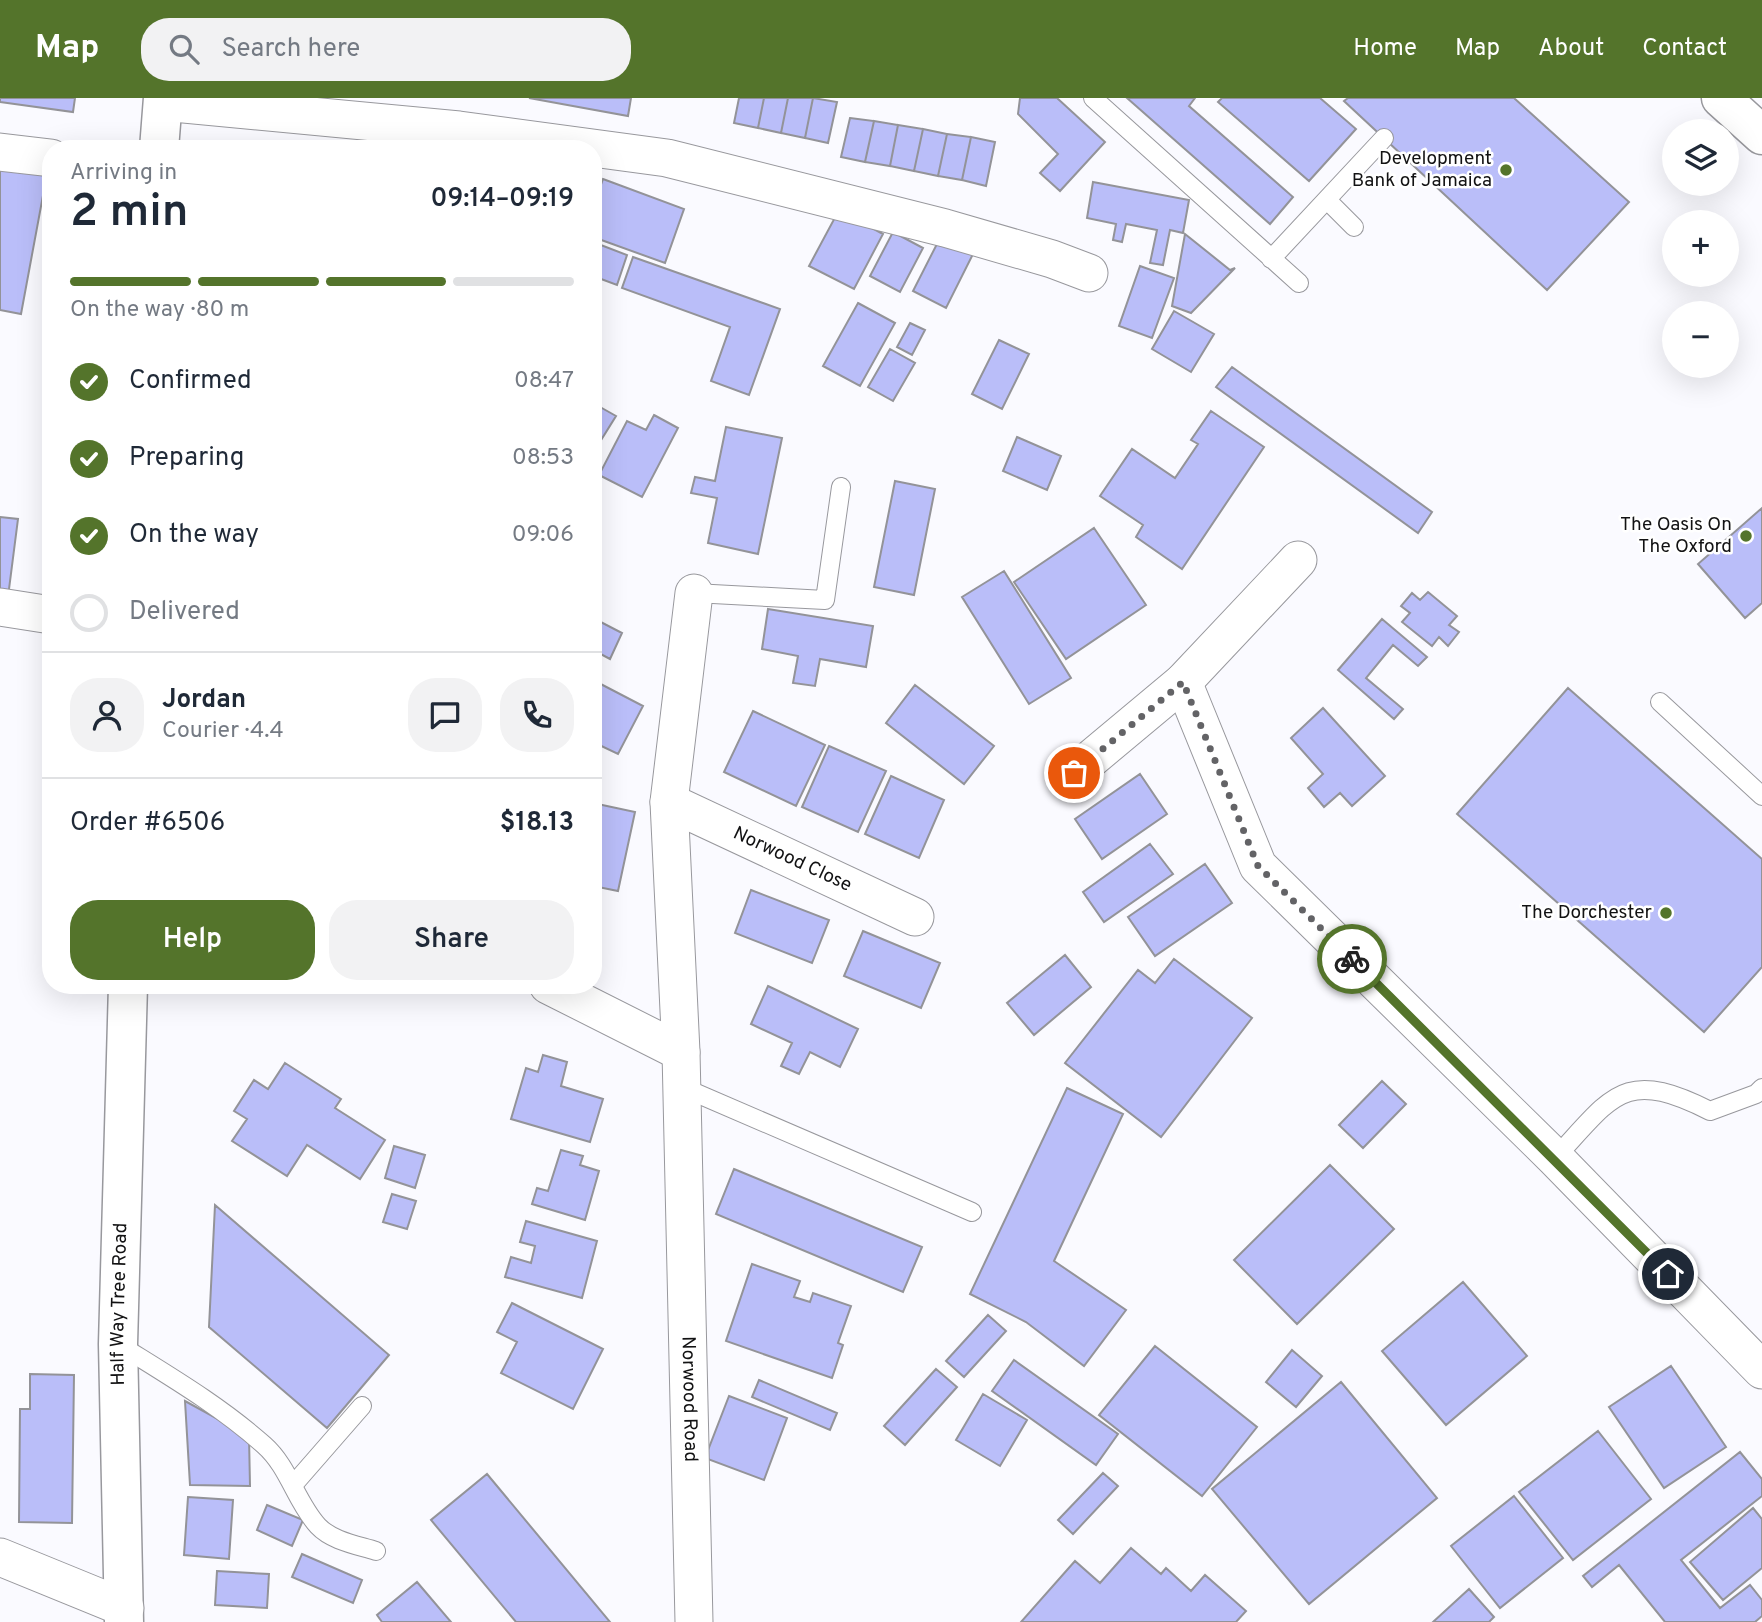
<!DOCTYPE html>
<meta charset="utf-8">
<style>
body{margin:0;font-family:Overpass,sans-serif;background:#f2f2f3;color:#1f2937;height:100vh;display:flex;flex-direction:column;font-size:26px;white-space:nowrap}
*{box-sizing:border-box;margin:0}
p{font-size:23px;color:#747a83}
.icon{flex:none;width:38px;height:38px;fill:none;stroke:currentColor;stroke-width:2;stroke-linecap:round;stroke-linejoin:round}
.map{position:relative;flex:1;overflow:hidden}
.panel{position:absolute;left:42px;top:42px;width:560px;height:854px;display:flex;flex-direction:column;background:#fff;border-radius:28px;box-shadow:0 7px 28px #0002}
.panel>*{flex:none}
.tools{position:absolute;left:1662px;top:21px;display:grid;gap:14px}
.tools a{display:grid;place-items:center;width:77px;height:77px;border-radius:50%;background:#fff;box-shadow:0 7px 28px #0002;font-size:35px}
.pin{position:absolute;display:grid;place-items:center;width:60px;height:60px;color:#fff;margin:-30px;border:4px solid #fff;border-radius:50%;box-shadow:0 2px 7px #0007}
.courier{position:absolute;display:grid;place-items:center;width:70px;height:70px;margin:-35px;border:5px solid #54742b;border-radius:50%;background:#fff;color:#222;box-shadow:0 2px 9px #0007}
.summary em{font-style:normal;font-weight:600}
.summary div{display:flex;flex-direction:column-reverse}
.summary{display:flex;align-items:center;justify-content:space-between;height:119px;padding:0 28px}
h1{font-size:46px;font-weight:600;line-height:52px}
.bar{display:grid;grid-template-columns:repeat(4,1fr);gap:10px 7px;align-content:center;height:84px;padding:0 28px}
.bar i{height:9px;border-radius:5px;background:#e0e1e3}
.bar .current{background:#54742b}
.bar p{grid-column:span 4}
.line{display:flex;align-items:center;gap:18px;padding:0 28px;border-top:2px solid #e0e1e3}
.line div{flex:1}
.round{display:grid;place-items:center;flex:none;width:74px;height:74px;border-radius:28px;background:#f2f2f3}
ol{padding:0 28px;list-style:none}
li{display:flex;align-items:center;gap:21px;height:77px}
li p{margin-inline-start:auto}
li .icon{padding:7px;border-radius:50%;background:#54742b;color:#fff;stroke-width:4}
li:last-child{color:#747a83}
li i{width:38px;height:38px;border:4px solid #e0e1e3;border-radius:50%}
.button{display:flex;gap:14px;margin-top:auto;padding:14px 28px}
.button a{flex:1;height:80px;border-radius:28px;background:#54742b;color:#fff;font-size:28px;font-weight:600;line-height:80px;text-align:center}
.button a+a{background:#f2f2f3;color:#1f2937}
header{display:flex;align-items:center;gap:42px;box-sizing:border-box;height:98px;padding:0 35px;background:#54742b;color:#fff}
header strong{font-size:33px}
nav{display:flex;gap:38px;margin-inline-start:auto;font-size:24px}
.search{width:490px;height:63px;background:#f2f2f3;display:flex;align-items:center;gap:18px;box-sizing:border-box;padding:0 24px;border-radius:28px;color:#747a83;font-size:26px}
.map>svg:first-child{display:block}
.building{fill:#babef9;stroke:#939398;stroke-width:2}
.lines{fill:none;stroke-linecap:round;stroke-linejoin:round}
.service-casing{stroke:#98989d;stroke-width:20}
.minor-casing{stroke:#98989d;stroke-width:39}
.secondary-casing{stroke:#98989d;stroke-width:41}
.primary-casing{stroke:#98989d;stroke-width:41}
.service{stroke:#fff;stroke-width:18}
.minor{stroke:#fff;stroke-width:37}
.secondary{stroke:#fff;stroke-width:38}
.primary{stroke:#fff;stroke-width:38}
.done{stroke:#636366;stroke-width:7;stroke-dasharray:0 12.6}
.route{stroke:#54742b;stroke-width:9}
.poi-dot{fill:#54742b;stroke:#fff;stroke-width:2.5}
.labels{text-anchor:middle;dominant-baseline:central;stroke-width:5;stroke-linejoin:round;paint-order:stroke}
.poi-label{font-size:19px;fill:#121213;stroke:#fff;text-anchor:end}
.street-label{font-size:19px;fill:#121213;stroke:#fff}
</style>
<header>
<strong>Map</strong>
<div class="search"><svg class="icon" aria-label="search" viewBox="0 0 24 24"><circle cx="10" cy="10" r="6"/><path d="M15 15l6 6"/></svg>Search here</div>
<nav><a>Home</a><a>Map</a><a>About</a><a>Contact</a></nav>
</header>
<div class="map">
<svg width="1762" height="1524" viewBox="0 0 1762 1524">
<rect width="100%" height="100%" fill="#fafaff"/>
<path class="building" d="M 0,0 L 75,0 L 73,14 L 0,4 Z
M 529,0 L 631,0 L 628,18 Z
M 739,0 L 764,0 L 758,30 L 734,25 Z
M 764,0 L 788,0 L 781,35 L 758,30 Z
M 788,0 L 813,0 L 805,40 L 781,35 Z
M 813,0 L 837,4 L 828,45 L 805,40 Z
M 1020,0 L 1057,0 L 1105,44 L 1060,93 L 1040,75 L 1058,56 L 1018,16 Z
M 1127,0 L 1195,0 L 1189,8 L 1293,99 L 1270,126 Z
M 1222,0 L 1320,0 L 1356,31 L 1309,83 L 1218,4 Z
M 1348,0 L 1514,0 L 1629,104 L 1547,192 L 1344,3 Z
M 850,20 L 874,23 L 865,64 L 841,59 Z
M 874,23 L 898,27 L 890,68 L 865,64 Z
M 898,27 L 923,31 L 914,73 L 890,68 Z
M 923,31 L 947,36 L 938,78 L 914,73 Z
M 947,36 L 971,39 L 962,82 L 938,78 Z
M 971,39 L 995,44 L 986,88 L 962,82 Z
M 0,67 L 47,76 L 21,216 L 0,212 Z
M 603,81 L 684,111 L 665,165 L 593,139 L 593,109 Z
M 1093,84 L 1189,102 L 1183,135 L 1170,132 L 1163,167 L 1150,165 L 1157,132 L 1126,126 L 1122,144 L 1113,142 L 1116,126 L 1087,120 Z
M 839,112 L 883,136 L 854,191 L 809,168 Z
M 893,134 L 923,150 L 900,194 L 870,178 Z
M 1185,136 L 1230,172 L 1235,170 L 1191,215 L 1172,208 Z
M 940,140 L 973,156 L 946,210 L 913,193 Z
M 593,144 L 627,157 L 617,187 L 593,178 Z
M 633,159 L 780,211 L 749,297 L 711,283 L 730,229 L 622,190 Z
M 1140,168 L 1174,180 L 1152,240 L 1119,228 Z
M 858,205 L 895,225 L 860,288 L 823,268 Z
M 1174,213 L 1214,236 L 1191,274 L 1152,251 Z
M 910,225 L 925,232 L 912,257 L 897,249 Z
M 999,242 L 1029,256 L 1002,311 L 972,296 Z
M 890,251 L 915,265 L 893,303 L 868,289 Z
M 1232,269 L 1432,414 L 1418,435 L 1216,289 Z
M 593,305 L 616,318 L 593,355 Z
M 1211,313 L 1264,349 L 1182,471 L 1136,439 L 1143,427 L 1100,398 L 1132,351 L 1175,380 L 1198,346 L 1191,342 Z
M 654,317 L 678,330 L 642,399 L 599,377 L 627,323 L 646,332 Z
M 726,329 L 782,340 L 758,456 L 708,445 L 717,400 L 691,395 L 695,379 L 715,383 Z
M 1017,339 L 1061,358 L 1047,392 L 1003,373 Z
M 895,383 L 935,391 L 914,497 L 874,489 Z
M 1762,410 L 1762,505 L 1745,520 L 1698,466 Z
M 0,419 L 18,421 L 8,499 L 0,498 Z
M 1094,430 L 1146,507 L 1066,561 L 1014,484 Z
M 1004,473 L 1071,580 L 1029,606 L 962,499 Z
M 1428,494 L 1457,518 L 1449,527 L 1459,534 L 1448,548 L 1439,539 L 1432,548 L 1402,524 L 1410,515 L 1401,508 L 1412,495 L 1420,502 Z
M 768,511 L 873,528 L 866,569 L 820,561 L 815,588 L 793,585 L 798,558 L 762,551 Z
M 593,520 L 622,535 L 610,561 L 593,552 Z
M 1382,521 L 1427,559 L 1418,568 L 1393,547 L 1366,580 L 1403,611 L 1394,621 L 1338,572 Z
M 593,582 L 643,608 L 618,656 L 593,644 Z
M 915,587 L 994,648 L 964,686 L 886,625 Z
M 1568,590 L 1762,761 L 1762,869 L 1704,934 L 1457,716 Z
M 1323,610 L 1385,678 L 1352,708 L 1340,695 L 1324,709 L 1308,690 L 1323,676 L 1291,640 Z
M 753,613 L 825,647 L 796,708 L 724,674 Z
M 829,648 L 886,673 L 858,734 L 802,709 Z
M 1140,676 L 1167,716 L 1102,761 L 1075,721 Z
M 891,678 L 944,702 L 919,760 L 865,736 Z
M 593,705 L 635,714 L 618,793 L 593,788 Z
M 1150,746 L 1173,776 L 1104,824 L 1083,794 Z
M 1205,766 L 1232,805 L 1155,858 L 1128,819 Z
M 751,792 L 829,822 L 812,865 L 735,835 Z
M 863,833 L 940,865 L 921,910 L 844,878 Z
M 1065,857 L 1091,889 L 1034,937 L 1007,905 Z
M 1174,861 L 1252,920 L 1161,1039 L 1065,965 L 1138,872 L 1155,885 Z
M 768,888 L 858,931 L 840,969 L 810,954 L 799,976 L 781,968 L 792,945 L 751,926 Z
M 543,957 L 567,964 L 561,988 L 603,1001 L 590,1044 L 511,1021 L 526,970 L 538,974 Z
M 285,965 L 341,1001 L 335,1010 L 385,1042 L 360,1081 L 307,1047 L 287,1078 L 232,1043 L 247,1021 L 234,1013 L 254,982 L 268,991 Z
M 1382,983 L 1406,1006 L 1363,1050 L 1339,1027 Z
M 1067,990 L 1123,1016 L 1054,1163 L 1126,1212 L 1084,1268 L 1026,1224 L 970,1196 Z
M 394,1048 L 425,1057 L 415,1090 L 385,1080 Z
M 561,1052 L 583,1058 L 580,1067 L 599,1073 L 585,1122 L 532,1106 L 537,1090 L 548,1093 Z
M 1330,1067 L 1394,1131 L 1297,1226 L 1234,1162 Z
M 734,1071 L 922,1149 L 903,1194 L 716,1116 Z
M 392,1096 L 416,1103 L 407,1131 L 383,1124 Z
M 215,1107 L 389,1257 L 327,1330 L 209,1229 Z
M 526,1123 L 597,1143 L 582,1200 L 505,1179 L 511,1159 L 531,1165 L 535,1148 L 520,1144 Z
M 752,1166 L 800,1183 L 794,1199 L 810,1204 L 813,1195 L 851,1208 L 838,1245 L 843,1247 L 832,1280 L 726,1243 Z
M 1463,1184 L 1527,1258 L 1446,1327 L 1382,1253 Z
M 512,1205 L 603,1251 L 573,1311 L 501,1275 L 517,1244 L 497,1234 Z
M 988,1217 L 1006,1233 L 964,1279 L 946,1263 Z
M 1155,1248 L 1257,1329 L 1202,1398 L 1099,1317 Z
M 1292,1252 L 1322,1278 L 1296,1309 L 1266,1284 Z
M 1014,1262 L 1118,1336 L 1096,1367 L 992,1293 Z
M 1671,1268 L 1726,1349 L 1664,1390 L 1609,1309 Z
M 936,1271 L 957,1289 L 905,1347 L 884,1328 Z
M 30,1276 L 74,1277 L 72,1425 L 19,1424 L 20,1311 L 30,1311 Z
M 759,1282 L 837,1315 L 830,1332 L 752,1299 Z
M 1341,1284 L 1437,1400 L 1309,1506 L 1212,1391 Z
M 983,1296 L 1027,1322 L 1000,1368 L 956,1342 Z
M 729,1298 L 787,1320 L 764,1382 L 705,1360 Z
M 185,1303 L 249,1338 L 250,1388 L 190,1387 Z
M 1598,1333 L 1651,1401 L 1573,1462 L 1519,1394 Z
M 1740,1354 L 1762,1381 L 1762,1398 L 1681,1462 L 1720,1510 L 1750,1487 L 1762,1502 L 1762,1518 L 1755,1524 L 1665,1524 L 1619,1467 L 1592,1489 L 1583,1478 Z
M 1103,1375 L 1118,1388 L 1073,1436 L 1058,1422 Z
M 487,1376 L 610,1524 L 516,1524 L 431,1422 Z
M 1514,1398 L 1563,1460 L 1500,1510 L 1451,1448 Z
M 188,1399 L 233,1402 L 229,1461 L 184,1457 Z
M 267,1407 L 303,1422 L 292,1448 L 257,1432 Z
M 1753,1410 L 1762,1421 L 1762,1470 L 1723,1502 L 1690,1464 Z
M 1131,1450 L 1161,1476 L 1166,1470 L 1191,1493 L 1205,1477 L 1246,1513 L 1236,1524 L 1021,1524 L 1075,1463 L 1100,1485 Z
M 302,1456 L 362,1482 L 353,1505 L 292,1479 Z
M 217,1473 L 269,1476 L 267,1510 L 215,1507 Z
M 417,1484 L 451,1524 L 382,1524 L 377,1517 Z
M 1469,1491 L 1494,1519 L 1489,1524 L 1433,1524 Z"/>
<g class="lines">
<g class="service-casing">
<path id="service" d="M 1093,0 L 1299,185
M 1327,102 L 1354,129
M 1271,161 L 1384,40
M 694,495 L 825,502 L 841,389
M 1660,604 L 1762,698
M 682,989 L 972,1114
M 1555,1060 C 1613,998 1623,969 1710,1013 L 1756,996 L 1762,990
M 118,1246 C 169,1278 219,1307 264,1347 C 289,1369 296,1404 318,1428 C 332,1443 357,1447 376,1453
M 294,1386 L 362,1308"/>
</g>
<g class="minor-casing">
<g id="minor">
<path d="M 163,4 L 459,32 L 667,60 L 945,130 L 1052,161 L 1089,175"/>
<path d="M 0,54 L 51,60"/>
<path id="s1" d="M 694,495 L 669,704 L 681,954 L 694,1524"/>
<path d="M 0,509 L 51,517"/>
<path d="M 1183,584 L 1258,768 L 1555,1060 L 1762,1272"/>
<path d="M 1074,675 L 1183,584 L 1298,462"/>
<path id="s2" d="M 669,704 L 915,819"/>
<path d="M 548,887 L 681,954"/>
<path d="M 0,1459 L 125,1510"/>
</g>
</g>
<g class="secondary-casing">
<g id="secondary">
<path d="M 159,51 L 163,0"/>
<path id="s3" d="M 124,1524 L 118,1246 L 128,887"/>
</g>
</g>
<g class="primary-casing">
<path id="primary" d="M 1721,0 L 1762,37"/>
</g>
<use href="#service" class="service"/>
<use href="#minor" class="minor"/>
<use href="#secondary" class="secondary"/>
<use href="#primary" class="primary"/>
</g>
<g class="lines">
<path class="done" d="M 1074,675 L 1183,584 L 1258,768 L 1352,861"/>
<path class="route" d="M 1352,861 L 1668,1176"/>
</g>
<g class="poi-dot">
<circle cx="1506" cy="72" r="7"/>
<circle cx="1746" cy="438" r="7"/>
<circle cx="1666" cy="815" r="7"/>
</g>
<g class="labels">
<g class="poi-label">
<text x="1492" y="61">Development<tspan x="1492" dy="22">Bank of Jamaica</tspan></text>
<text x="1732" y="427">The Oasis On<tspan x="1732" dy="22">The Oxford</tspan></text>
<text x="1652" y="815">The Dorchester</text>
</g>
<g class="street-label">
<text stroke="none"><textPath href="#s2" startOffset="136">Norwood Close</textPath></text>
<text stroke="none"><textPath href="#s3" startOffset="318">Half Way Tree Road</textPath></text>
<text stroke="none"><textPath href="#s1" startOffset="808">Norwood Road</textPath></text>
</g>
</g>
</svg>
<div class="tools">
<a><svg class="icon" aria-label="layers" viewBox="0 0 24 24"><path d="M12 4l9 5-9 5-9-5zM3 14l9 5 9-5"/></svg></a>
<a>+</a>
<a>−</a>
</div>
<div class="pin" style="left:1074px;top:675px;background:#ea580c"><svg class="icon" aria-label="bag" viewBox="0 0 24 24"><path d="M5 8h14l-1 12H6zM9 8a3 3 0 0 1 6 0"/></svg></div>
<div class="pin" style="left:1668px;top:1176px;background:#1f2937"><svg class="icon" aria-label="home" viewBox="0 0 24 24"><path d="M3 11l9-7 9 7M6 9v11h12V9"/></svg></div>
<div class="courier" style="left:1352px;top:861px"><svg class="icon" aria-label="bike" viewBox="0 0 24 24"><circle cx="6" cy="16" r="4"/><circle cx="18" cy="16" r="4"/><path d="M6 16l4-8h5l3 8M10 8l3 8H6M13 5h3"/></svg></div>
<section class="panel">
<div class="summary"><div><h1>2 min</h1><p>Arriving in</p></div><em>09:14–09:19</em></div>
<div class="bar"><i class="current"></i><i class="current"></i><i class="current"></i><i></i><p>On the way · 80 m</p></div>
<ol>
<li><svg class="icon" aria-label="check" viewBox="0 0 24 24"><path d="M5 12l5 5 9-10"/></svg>Confirmed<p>08:47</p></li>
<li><svg class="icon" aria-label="check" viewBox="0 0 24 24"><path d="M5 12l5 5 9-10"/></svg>Preparing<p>08:53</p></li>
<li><svg class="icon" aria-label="check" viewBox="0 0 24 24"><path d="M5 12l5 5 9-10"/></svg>On the way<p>09:06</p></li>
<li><i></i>Delivered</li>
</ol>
<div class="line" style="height:126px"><a class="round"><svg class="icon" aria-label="person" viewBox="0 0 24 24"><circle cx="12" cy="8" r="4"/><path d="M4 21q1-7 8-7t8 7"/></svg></a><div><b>Jordan</b><p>Courier · 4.4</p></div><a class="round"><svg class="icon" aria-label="chat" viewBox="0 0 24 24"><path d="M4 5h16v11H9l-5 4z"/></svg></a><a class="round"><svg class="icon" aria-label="phone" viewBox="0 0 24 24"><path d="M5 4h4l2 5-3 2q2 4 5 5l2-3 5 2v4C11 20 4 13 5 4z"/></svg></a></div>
<div class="line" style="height:91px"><div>Order #6506</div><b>$18.13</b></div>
<div class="button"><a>Help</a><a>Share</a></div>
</section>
</div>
